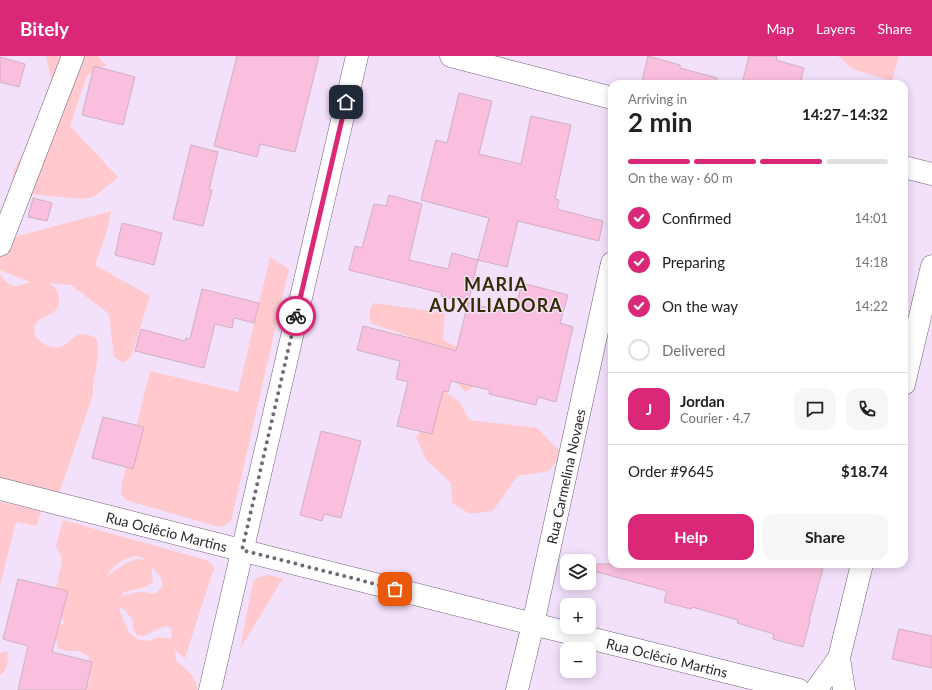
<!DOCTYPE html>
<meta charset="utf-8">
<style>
body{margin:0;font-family:Lato,sans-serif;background:#f6f6f6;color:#202124;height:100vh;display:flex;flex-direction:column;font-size:15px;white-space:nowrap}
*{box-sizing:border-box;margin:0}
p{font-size:13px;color:#757577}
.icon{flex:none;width:22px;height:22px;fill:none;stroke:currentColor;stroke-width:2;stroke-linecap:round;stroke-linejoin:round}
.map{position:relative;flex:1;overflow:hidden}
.side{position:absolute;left:608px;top:24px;width:300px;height:488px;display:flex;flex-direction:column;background:#fff;border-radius:12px;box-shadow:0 2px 10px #0003}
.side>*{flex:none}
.buttons{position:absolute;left:560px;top:498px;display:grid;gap:8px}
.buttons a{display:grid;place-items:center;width:36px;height:36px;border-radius:8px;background:#fff;box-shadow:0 2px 10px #0003;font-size:20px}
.pin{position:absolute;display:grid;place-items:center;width:34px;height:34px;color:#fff;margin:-17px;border-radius:8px;box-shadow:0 2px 6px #0006}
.courier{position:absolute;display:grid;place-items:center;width:40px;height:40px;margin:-20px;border:3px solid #db2777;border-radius:50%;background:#fff;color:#222;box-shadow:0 1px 5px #0007}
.head em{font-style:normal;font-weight:700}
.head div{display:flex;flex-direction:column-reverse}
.head{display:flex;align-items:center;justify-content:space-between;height:68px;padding:0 20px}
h1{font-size:26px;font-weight:700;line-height:30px}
.bar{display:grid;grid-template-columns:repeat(4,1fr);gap:6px 4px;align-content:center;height:48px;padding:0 20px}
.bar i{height:5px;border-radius:3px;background:#e0e0e0}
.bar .current{background:#db2777}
.bar p{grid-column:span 4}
.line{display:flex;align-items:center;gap:10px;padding:0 20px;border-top:1px solid #e0e0e0}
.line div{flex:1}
.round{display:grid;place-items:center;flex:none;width:42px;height:42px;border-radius:12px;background:#f6f6f6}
ol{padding:0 20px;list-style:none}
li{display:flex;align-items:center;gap:12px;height:44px}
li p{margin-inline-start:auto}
li .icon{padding:4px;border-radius:50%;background:#db2777;color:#fff;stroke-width:4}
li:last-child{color:#757577}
li i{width:22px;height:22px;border:2px solid #e0e0e0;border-radius:50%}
.action{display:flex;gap:8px;margin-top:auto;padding:8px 20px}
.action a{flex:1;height:46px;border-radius:12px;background:#db2777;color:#fff;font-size:16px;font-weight:700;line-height:46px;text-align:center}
.action a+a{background:#f6f6f6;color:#202124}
header{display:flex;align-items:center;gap:24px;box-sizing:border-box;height:56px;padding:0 20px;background:#db2777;color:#fff}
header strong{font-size:19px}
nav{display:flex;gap:22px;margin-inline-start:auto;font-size:14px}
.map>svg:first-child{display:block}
.green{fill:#ffc9cd;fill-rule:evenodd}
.building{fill:#fabfdf;stroke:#ceb0c0}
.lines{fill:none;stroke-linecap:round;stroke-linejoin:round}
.street-casing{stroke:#716178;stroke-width:23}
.street{stroke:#fff;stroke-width:22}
.done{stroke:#736878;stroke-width:4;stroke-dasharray:0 7.2}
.route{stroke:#db2777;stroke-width:5}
.labels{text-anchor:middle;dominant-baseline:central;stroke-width:3;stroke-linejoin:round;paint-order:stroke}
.street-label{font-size:14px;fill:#2e2731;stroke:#f3e0fb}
.district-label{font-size:18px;font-weight:bold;letter-spacing:1px;fill:#342d02;stroke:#f3e0fb}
</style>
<header>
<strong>Bitely</strong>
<nav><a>Map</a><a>Layers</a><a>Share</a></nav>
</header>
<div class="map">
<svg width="932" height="634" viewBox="0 0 932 634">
<rect width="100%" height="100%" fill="#f3e0fb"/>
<path class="green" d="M 46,0 L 98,0 L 106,9 L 87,19 L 70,70 L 118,121 L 94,141 L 82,143 L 29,138 L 18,134 L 12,125 L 14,114 L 40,65 L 51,23 Z
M 838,0 L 899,0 L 892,25 L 852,13 Z
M 111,155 L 107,175 L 95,209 L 150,240 L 131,301 L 123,307 L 114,301 L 109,258 L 71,229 L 49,227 C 56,232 59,235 59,243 C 60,261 43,257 36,267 C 33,271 34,275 35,280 C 41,287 52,295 63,290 C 68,288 72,281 78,279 C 84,277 90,279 96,282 C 103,303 91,318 93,339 L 59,437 L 0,422 L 0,218 C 11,233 14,232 30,226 L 0,214 L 0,185 Z
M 270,201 L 289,213 L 231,465 L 225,469 L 219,471 L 126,444 L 121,439 L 122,427 L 150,315 L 238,336 Z
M 374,247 L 445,257 L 443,284 L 457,291 L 477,329 L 465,336 L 418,284 L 370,267 L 370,252 Z
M 441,334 L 459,345 L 469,364 L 537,372 L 562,397 L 549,415 L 517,420 L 493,455 L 470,458 L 452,447 L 451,427 L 426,404 L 416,381 L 429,364 Z
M 0,446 L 41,455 L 37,470 L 16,466 L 0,530 Z
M 63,464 L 206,504 L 211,507 L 215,513 L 212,518 L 185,602 L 175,595 L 176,605 C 184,612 199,622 197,634 L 84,634 C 94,624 90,612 88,600 L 79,595 L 68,595 L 58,593 L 56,582 L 57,571 L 65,566 L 61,562 L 55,533 L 58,527 L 59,516 L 61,511 L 62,504 L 61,499 L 58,494 L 56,489 ZM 135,500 L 141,501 L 146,504 L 136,503 L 125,508 L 107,520 C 113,508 123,503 135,500 ZM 151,510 C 160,520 170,529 154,538 C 143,534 133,537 122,540 L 121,541 L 124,536 L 145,531 L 153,526 ZM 120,551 L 125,554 L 133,564 C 132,570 133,574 137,580 L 144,580 L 160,572 L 165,570 L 171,572 L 172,578 L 171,583 L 159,581 L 149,585 L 139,584 L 129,577 L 120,556 Z
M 267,519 L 283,522 L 240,593 L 253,526 L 256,522 Z
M 7,595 C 8,605 9,613 0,619 L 0,597 Z"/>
<path class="building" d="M 237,0 L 319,0 L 295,96 L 260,88 L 257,101 L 214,90 Z
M 648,0 L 680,9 L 680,12 L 717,22 L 716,28 L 654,28 L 642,25 Z
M 749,0 L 777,0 L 776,4 L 804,12 L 800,28 L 742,28 Z
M 0,1 L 25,8 L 19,31 L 0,26 Z
M 94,10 L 135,21 L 123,69 L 82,59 Z
M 459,37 L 492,45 L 479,98 L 521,108 L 531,60 L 571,69 L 555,143 L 559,144 L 557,153 L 603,165 L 599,185 L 518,165 L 507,211 L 478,204 L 489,162 L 421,144 L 436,84 L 447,87 Z
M 191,89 L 218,96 L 209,134 L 212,134 L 203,170 L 173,163 Z
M 389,139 L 422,148 L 409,204 L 448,213 L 452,197 L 478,204 L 468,247 L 441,240 L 442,237 L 349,214 L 355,190 L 362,192 L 374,148 L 386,150 Z
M 33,142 L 52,147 L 47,165 L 28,161 Z
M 122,167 L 162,177 L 154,209 L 115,199 Z
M 522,227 L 568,239 L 560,267 L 573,271 L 556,346 L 538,341 L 536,349 L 489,338 L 490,334 L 451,325 L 448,336 L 443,335 L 432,378 L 397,370 L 408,326 L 396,323 L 400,305 L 357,294 L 363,270 L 418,284 L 456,295 L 468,247 L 514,258 Z
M 202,233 L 259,247 L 254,267 L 234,262 L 232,272 L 215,268 L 204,312 L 135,295 L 141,273 L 185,285 L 186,282 L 190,283 Z
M 103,361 L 144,371 L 133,413 L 92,402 Z
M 321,375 L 361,385 L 341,462 L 324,458 L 322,465 L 300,459 Z
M 591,508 L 824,508 L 809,565 L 810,565 L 803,591 L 773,583 L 774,578 L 737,567 L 738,564 L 692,551 L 691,553 L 664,546 L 667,535 L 590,514 Z
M 18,523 L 68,535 L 52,596 L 92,606 L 86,634 L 18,634 L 28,590 L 3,583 Z
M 899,573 L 932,580 L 932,612 L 892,603 Z"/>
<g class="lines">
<g class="street-casing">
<g id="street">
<path d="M 451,0 L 612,42"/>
<path d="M 904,111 L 932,118"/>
<path d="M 0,189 L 73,0"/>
<path d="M 904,328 L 932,210"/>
<path id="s1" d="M 0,433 L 533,568 L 799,634"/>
<path d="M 839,602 L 844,634"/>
<path d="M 210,634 L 357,0"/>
<path id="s2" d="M 517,634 L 533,568 L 612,207"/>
<path d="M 816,634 L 839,602 L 862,508"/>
</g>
</g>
<use href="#street" class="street"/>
</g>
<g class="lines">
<path class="done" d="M 296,260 L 242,494 L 395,533"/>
<path class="route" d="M 296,260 L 346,46"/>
</g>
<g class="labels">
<g class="street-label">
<text stroke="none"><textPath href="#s2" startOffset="219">Rua Carmelina Novaes</textPath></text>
<text stroke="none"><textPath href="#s1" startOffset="172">Rua Oclêcio Martins</textPath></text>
<text stroke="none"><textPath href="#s1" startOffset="688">Rua Oclêcio Martins</textPath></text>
</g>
<g class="district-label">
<text x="496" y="228">MARIA<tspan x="496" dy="21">AUXILIADORA</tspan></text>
</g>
</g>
</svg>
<div class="buttons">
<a><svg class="icon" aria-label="layers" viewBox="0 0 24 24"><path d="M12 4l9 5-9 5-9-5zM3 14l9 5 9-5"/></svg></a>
<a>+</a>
<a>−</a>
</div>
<div class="pin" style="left:395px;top:533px;background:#ea580c"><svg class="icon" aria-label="bag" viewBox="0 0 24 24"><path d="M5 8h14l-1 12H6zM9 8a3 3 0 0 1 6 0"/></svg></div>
<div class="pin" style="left:346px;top:46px;background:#1f2937"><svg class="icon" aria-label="home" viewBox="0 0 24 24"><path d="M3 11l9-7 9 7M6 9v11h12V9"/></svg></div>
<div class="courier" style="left:296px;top:260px"><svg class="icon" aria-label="bike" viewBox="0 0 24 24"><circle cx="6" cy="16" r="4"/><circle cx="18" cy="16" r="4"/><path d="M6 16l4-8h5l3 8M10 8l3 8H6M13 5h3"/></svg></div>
<section class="side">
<div class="head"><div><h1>2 min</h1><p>Arriving in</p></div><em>14:27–14:32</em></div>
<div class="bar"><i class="current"></i><i class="current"></i><i class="current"></i><i></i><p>On the way · 60 m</p></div>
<ol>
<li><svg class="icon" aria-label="check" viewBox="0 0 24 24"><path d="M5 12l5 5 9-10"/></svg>Confirmed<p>14:01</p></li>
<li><svg class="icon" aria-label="check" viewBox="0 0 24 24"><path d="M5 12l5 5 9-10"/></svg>Preparing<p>14:18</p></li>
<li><svg class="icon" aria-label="check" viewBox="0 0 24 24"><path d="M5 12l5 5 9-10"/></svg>On the way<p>14:22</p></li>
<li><i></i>Delivered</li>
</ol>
<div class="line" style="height:72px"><b class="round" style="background:#db2777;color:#fff">J</b><div><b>Jordan</b><p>Courier · 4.7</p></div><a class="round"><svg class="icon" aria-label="chat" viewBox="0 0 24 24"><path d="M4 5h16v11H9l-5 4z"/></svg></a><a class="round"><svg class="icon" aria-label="phone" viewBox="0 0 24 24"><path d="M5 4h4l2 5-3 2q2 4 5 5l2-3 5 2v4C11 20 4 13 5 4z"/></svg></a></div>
<div class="line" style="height:52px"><div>Order #9645</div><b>$18.74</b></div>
<div class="action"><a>Help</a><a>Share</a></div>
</section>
</div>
